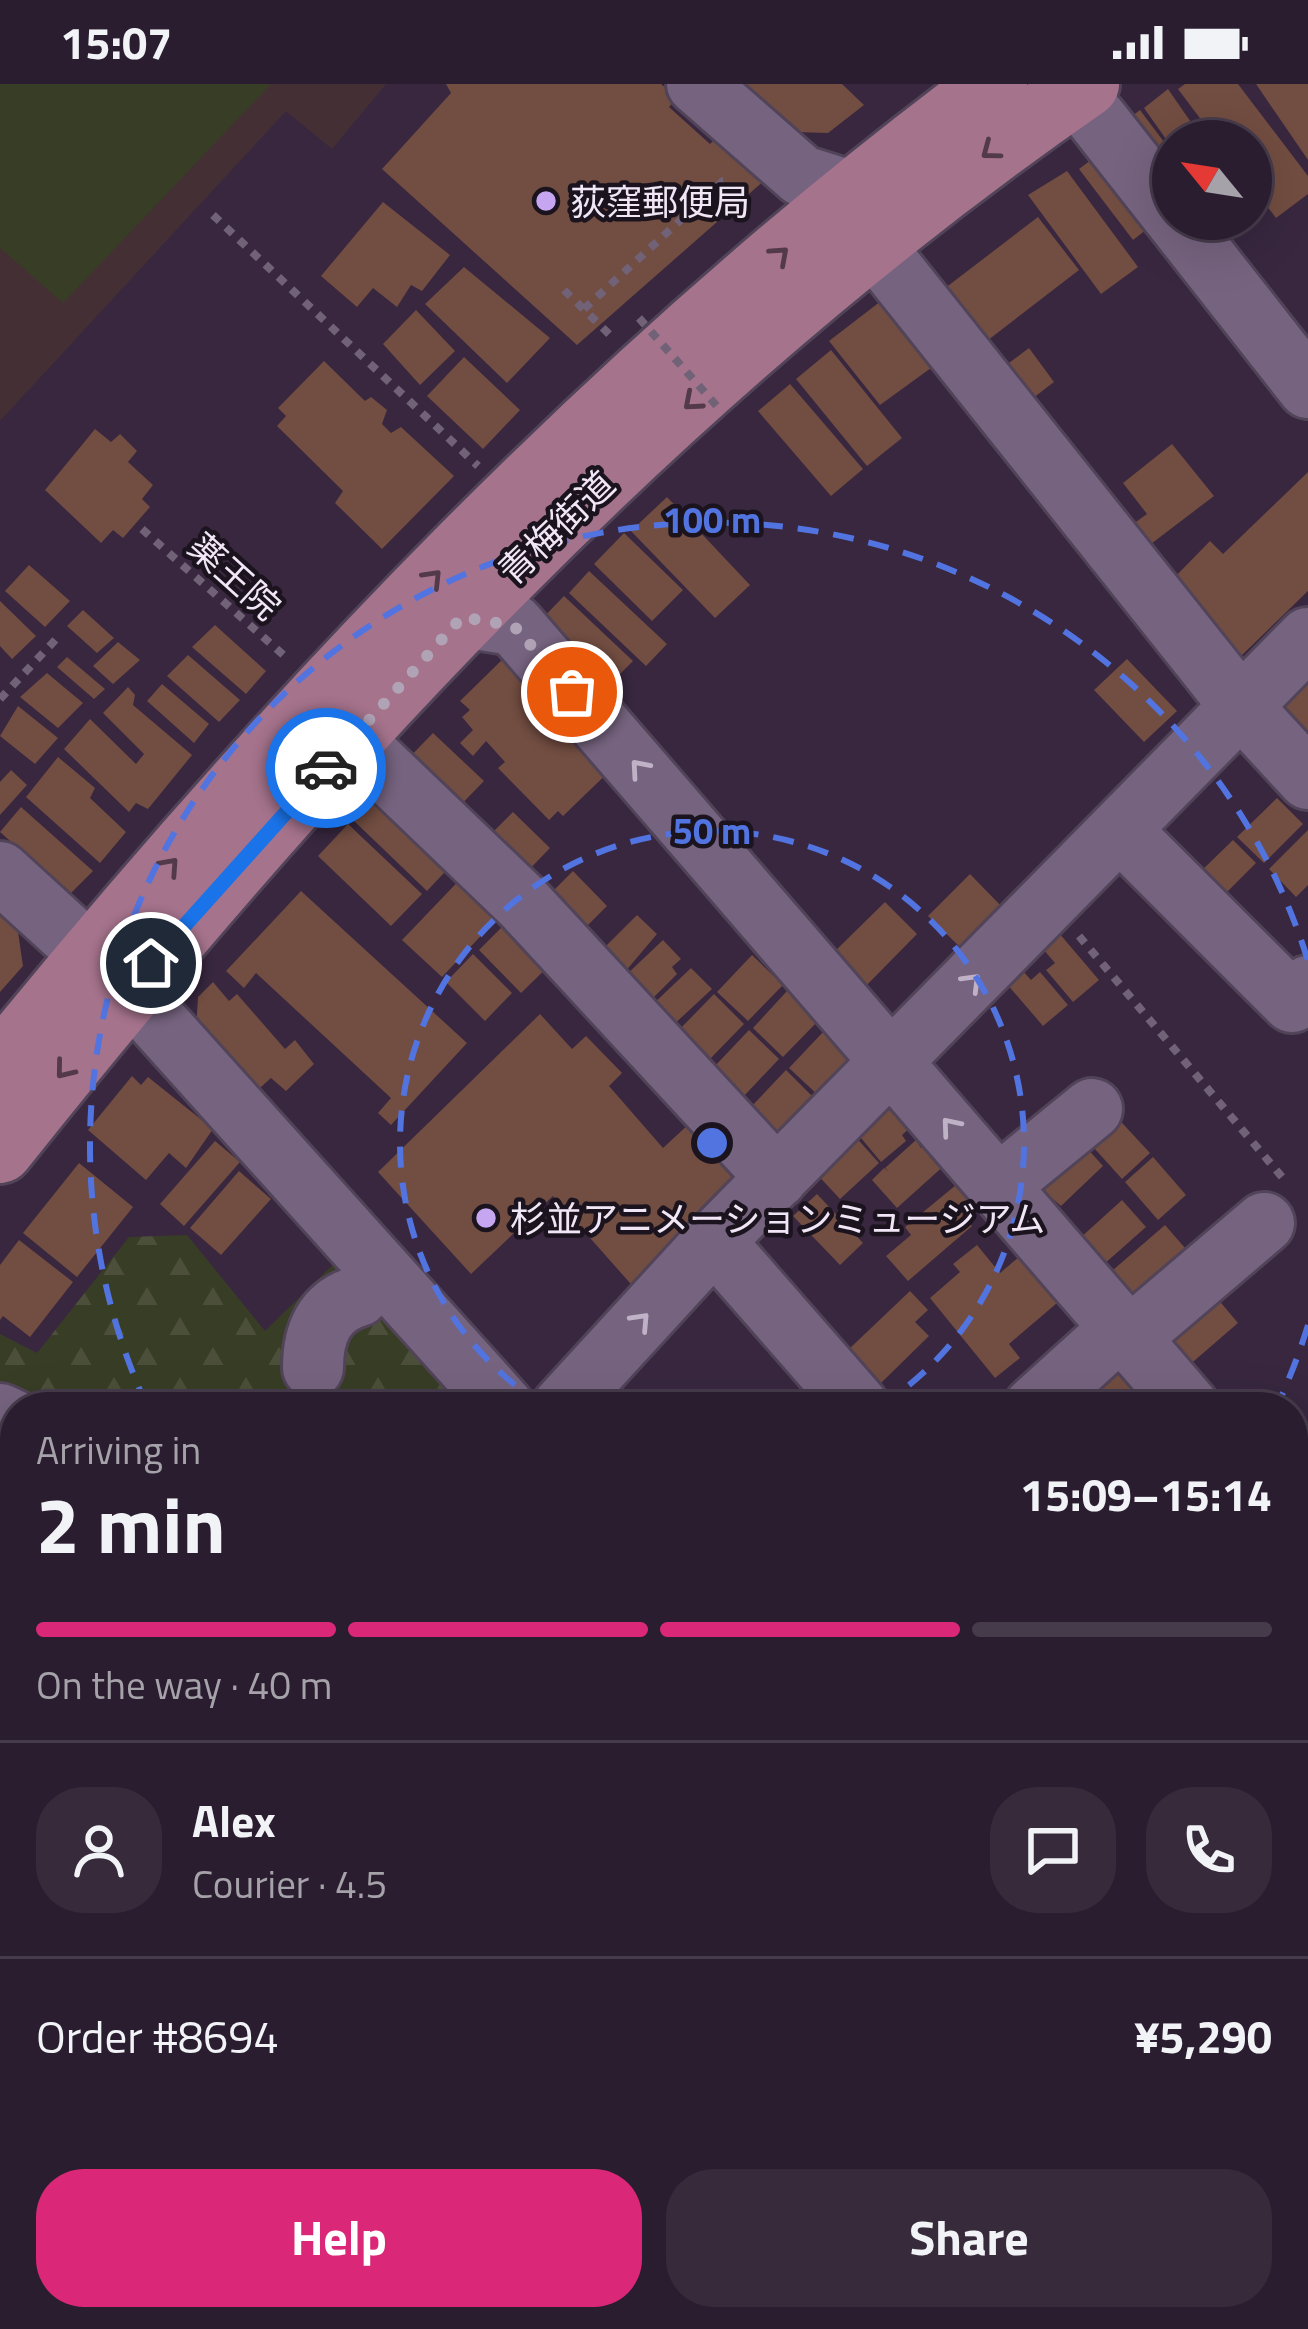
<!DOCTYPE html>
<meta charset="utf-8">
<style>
body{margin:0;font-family:"Titillium Web","Noto Sans JP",sans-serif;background:#362a3b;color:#f1f3f6;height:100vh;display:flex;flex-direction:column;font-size:45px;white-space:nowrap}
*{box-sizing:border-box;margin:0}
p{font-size:39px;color:#a5a2aa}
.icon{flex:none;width:66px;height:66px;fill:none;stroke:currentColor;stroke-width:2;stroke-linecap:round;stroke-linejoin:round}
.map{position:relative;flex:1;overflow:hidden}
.panel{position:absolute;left:0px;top:1308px;width:1308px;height:939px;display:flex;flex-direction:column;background:#2a1d2f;border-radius:48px 48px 0 0;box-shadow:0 12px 48px #0002,0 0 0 3px #463b4b}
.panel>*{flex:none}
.needle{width:78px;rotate:300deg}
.controls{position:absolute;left:1152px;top:36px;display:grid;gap:24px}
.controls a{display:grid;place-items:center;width:120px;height:120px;border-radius:50%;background:#2a1d2f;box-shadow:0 12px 48px #0002,0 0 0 3px #463b4b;font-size:60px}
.pin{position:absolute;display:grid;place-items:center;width:102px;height:102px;color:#fff;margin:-51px;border:6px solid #fff;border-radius:50%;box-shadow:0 3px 12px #0007}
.courier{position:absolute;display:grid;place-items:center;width:120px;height:120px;margin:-60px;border:9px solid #1a73e8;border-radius:50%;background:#fff;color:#222;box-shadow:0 3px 15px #0007}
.headline em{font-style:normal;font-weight:700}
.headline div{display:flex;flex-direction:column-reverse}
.headline{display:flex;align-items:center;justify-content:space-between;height:204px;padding:0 36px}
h1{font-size:78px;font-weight:700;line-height:90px}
.bar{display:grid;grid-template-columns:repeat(4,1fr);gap:18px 12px;align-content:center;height:144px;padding:0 36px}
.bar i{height:15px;border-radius:9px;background:#463b4b}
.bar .selected{background:#db2777}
.bar p{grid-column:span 4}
.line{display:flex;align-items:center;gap:30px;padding:0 36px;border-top:3px solid #463b4b}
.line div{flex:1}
.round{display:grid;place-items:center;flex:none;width:126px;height:126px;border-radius:48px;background:#362a3b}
.button{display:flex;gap:24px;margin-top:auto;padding:24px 36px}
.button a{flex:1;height:138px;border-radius:48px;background:#db2777;color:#fff;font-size:48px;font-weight:700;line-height:138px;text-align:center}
.button a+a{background:#362a3b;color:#f1f3f6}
.status{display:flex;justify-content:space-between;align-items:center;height:84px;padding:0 60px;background:#2a1d2f;direction:ltr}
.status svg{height:33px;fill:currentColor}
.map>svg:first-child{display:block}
.education{fill:#443034}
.forest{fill:url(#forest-firs)}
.garden{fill:#383d25}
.building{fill:#724d41}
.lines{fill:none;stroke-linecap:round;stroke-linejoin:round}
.minor-casing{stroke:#514358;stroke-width:66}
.major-casing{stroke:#514358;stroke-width:72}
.path{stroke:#716277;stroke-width:8;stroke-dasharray:9 9;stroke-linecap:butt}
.minor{stroke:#76637f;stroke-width:60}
.major{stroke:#a5738c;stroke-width:66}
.path-bridge{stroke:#716277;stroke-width:8;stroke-dasharray:9 9;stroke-linecap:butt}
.oneway{stroke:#523a4a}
.oneway2{stroke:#c0b2c6}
.done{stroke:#b0a3b6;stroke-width:12;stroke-dasharray:0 21.6}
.route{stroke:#1a73e8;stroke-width:15}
.ring{fill:none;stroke:#5274e0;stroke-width:6;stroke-dasharray:21 15}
.poi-dot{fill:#c6a6f0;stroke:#1b141e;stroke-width:4.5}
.labels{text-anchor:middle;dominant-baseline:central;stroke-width:9;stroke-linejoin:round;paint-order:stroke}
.poi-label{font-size:36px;fill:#f1e6f6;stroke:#1b141e;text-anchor:start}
.street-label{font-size:36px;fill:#f1e6f6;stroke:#1b141e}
.centre{fill:#5274e0;stroke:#1b141e;stroke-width:6}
.ring-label{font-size:36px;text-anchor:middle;font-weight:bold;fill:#5274e0;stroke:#1b141e;stroke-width:9;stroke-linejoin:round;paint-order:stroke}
</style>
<div class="status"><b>15:07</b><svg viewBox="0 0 49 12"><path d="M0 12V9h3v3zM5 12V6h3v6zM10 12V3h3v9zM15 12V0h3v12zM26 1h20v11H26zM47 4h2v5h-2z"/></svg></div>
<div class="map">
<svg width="1308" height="2245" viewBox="0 0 1308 2245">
<defs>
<pattern id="forest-firs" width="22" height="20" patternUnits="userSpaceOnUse" patternTransform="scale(3)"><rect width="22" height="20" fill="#383d25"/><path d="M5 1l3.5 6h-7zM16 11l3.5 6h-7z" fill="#4c503a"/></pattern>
</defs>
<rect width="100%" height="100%" fill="#38273f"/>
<path class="education" d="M 0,0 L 386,0 L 332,65 L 286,27 L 0,337 Z"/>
<path class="forest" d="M 187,1151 L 265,1247 L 347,1167 L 467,1323 L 15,1323 L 15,1386 L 0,1379 L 0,1250 L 37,1269 L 129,1153 Z
M 15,1410 L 15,1534 L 0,1557 L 0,1427 Z
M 15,1815 L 15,1939 L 0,1935 L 0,1826 Z"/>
<path class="garden" d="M 0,0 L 271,0 L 63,219 L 0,164 Z"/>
<path class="building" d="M 446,0 L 661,0 L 677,14 L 669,23 L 710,60 L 719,51 L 767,94 L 577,261 L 382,85 L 451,9 Z
M 737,0 L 842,0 L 864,21 L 828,49 L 794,48 Z
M 1185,0 L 1238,0 L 1308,92 L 1308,110 L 1276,134 L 1251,101 L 1251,57 L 1217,57 L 1178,5 Z
M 1256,0 L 1308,0 L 1308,76 Z
M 1168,5 L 1204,57 L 1173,57 L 1173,65 L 1144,24 Z
M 1140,26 L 1173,70 L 1173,120 L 1116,44 Z
M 1107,64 L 1160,135 L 1133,156 L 1079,85 Z
M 1067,87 L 1138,183 L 1101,210 L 1028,111 Z
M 383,118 L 450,171 L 422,207 L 411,201 L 397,223 L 373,204 L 357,223 L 321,192 Z
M 1038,133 L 1079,186 L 983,260 L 940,208 Z
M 464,183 L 550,254 L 507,299 L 425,220 Z
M 881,217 L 931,284 L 880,321 L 829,257 Z
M 416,226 L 455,267 L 420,301 L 383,260 Z
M 1029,264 L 1054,298 L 1024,321 L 998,287 Z
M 831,266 L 902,354 L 867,382 L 796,295 Z
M 464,273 L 520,326 L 483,365 L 427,312 Z
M 324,277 L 365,317 L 371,313 L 387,326 L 382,340 L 391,349 L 401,343 L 454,392 L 382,465 L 335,419 L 343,407 L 277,342 L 286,332 L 278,324 Z
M 790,300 L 863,385 L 831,412 L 758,327 Z
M 95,345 L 111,358 L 120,350 L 137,367 L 128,378 L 153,401 L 142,415 L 150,423 L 123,454 L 113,446 L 101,459 L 45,406 Z
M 1172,360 L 1214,412 L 1143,466 L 1126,445 L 1147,430 L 1123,399 Z
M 1308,388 L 1308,507 L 1241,572 L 1170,498 L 1210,457 L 1223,470 Z
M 667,413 L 750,501 L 715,534 L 631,447 Z
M 624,449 L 683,506 L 652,537 L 594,480 Z
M 29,481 L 70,517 L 45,543 L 5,507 Z
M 589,487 L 667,560 L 646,582 L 569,509 Z
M 564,512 L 633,577 L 605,605 L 537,540 Z
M 0,517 L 36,552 L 12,575 L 0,562 Z
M 83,526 L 114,554 L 97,569 L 67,542 Z
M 215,541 L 266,587 L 246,610 L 192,563 Z
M 118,558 L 140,576 L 113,600 L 93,582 Z
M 511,567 L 618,679 L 563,732 L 558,727 L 549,736 L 498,684 L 505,678 L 486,657 L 473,672 L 460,659 L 473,646 L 462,633 L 470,626 L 460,617 Z
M 188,571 L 240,616 L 219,638 L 167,592 Z
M 67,573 L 105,605 L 94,615 L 57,583 Z
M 1127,575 L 1177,627 L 1144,658 L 1094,606 Z
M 1308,583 L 1308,652 L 1282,622 Z
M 47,589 L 83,619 L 58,644 L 20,613 Z
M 162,600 L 209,640 L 194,659 L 147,617 Z
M 128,603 L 135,611 L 133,621 L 192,671 L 148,725 L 136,719 L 129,728 L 64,665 L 90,635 L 136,680 L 144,670 L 103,629 Z
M 18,622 L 58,654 L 35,680 L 0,652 Z
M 433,649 L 484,697 L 452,730 L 401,682 Z
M 58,673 L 95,704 L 90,714 L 126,748 L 100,779 L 26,713 Z
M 11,686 L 27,701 L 0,731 L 0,698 Z
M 382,700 L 459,773 L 427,807 L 351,734 Z
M 1277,714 L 1303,740 L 1264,779 L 1237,753 Z
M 21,723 L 93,787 L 70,810 L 0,748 Z
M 513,728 L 550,764 L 521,794 L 484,757 Z
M 348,740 L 422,810 L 391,842 L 318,772 Z
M 1308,746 L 1308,801 L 1296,813 L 1269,785 Z
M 1233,756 L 1256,779 L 1219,816 L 1196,792 Z
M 470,785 L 509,822 L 442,893 L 402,856 Z
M 573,787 L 607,822 L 575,854 L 540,820 Z
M 970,790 L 1005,826 L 964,867 L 928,832 Z
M 301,807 L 467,959 L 391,1041 L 378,1029 L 391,1014 L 256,889 L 244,904 L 226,887 Z
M 885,818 L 917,850 L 862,906 L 829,873 Z
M 0,826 L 17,841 L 23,882 L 0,908 Z
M 515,830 L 557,874 L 521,909 L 479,866 Z
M 637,831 L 657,850 L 624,889 L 602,866 Z
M 1053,842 L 1099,896 L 1073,918 L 1046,886 L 1055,879 L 1037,858 Z
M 663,856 L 681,875 L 672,883 L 677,890 L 648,919 L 624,893 Z
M 473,870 L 512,909 L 485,937 L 446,898 Z
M 752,871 L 783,901 L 748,937 L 717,908 Z
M 1016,879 L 1031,896 L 1040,888 L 1068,921 L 1043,942 L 1000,892 Z
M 691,884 L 712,905 L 670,944 L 650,923 Z
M 213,898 L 229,917 L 237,910 L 285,965 L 295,956 L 314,980 L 286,1007 L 271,994 L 251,1012 L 196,947 L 198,913 Z
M 787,907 L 818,937 L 783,973 L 753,944 Z
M 714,910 L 744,940 L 709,976 L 678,947 Z
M 540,930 L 572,965 L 586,952 L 622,989 L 609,1002 L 663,1064 L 690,1039 L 750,1101 L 637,1207 L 553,1112 L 471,1190 L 378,1088 Z
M 749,946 L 779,975 L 744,1012 L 714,983 Z
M 824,947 L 855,977 L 820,1013 L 789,984 Z
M 786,986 L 816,1016 L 781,1052 L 751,1023 Z
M 132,992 L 141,1001 L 148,993 L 213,1045 L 186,1084 L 169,1069 L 146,1096 L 88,1046 Z
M 895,1017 L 914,1040 L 902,1051 L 906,1057 L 881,1078 L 856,1048 Z
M 1112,1028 L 1150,1069 L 1122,1095 L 1085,1054 Z
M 853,1050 L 879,1079 L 840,1115 L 813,1086 Z
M 1077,1053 L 1103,1082 L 1061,1122 L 1031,1096 Z
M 916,1056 L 921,1064 L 929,1057 L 947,1079 L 897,1124 L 872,1096 L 884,1084 L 889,1088 L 885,1084 Z
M 215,1057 L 240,1078 L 184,1142 L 160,1120 Z
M 1153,1073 L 1186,1111 L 1158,1136 L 1125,1098 Z
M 79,1079 L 133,1123 L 77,1193 L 23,1149 Z
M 239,1087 L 271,1115 L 221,1171 L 190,1144 Z
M 962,1096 L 980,1117 L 962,1131 L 972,1142 L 908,1197 L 886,1172 L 911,1151 L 905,1143 Z
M 817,1110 L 863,1159 L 840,1181 L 793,1132 Z
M 1122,1116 L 1146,1143 L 1103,1181 L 1079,1155 Z
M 1165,1141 L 1192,1172 L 1140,1218 L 1113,1186 Z
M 19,1156 L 73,1198 L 30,1253 L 3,1232 L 0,1236 L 0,1181 Z
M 977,1161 L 1000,1189 L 1019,1173 L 1057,1219 L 1009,1260 L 1020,1274 L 995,1294 L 930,1214 L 960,1188 L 953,1180 Z
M 910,1207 L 928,1226 L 915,1238 L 929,1252 L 881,1299 L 849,1265 Z
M 1211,1207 L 1238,1239 L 1187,1283 L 1166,1258 Z
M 1115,1278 L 1142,1323 L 1062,1323 Z
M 1303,2114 L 1308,2117 L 1308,2161 L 1297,2154 L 1300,2148 L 1293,2143 Z
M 15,2198 L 15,2232 L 67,2232 L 58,2245 L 0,2245 L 0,2219 Z"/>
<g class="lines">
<g class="minor-casing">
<path id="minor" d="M 697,0 L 802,92 L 850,107
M 1096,34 L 1308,304
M 872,159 L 1239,620 L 1308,695
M 462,533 L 514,541 L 1189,1323
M 352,655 L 522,818 L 777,1094
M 1120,746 L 1292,918 L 1308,902
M 0,788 L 128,905 L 504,1323
M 999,1101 L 1092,1025
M 714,1157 L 859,1323
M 1129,1254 L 1264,1139
M 313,1284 C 313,1249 324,1222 359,1212
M 562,1323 L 714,1157 L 1308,554
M 1034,1323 L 1120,1245
M 0,1330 L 15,1337
M 1293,1441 L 1308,1458
M 1293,1879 L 1308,1856
M 0,1952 L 15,1955
M 0,2127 L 15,2105
M 1293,2185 L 1308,2201
M 410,2232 L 424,2245
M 763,2232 L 775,2245
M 284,2245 L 297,2232
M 1054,2245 L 1063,2232"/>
</g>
<g class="major-casing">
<path id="major" d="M 0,983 C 294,622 620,278 994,0
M 0,1066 C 316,669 667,290 1086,0"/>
</g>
<path class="path" d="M 213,131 L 478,382
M 564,206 L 610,251
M 584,225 L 723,97 L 731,97
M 142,445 L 289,576
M 0,615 L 59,552
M 1079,852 L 1282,1093"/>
<use href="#minor" class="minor"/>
<use href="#major" class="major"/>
<path class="path-bridge" d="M 639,234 L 722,328"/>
</g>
<defs><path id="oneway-chevron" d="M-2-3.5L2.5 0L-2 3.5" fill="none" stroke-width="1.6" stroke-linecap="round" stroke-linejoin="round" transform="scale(3)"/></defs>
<g class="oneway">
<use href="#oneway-chevron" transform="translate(990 67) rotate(143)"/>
<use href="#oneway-chevron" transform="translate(780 171) rotate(-42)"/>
<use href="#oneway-chevron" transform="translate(692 318) rotate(139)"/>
<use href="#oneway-chevron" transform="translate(433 494) rotate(-46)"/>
<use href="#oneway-chevron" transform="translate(170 782) rotate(-48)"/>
<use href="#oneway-chevron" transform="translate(64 986) rotate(129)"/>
</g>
<g class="oneway2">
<use href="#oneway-chevron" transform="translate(639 684) rotate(-131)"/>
<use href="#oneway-chevron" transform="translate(972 898) rotate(-45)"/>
<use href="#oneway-chevron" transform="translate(950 1042) rotate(-130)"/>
<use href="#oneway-chevron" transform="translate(641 1237) rotate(-47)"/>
</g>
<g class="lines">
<path class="done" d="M 326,684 L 462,533 L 514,542 L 572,608"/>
<path class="route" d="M 151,879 L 326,684"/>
</g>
<g class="ring">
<path d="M544 1322A312 312 0 1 1 880 1322"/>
<path d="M1308 1241A623 623 0 0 1 1277 1322M147 1322A623 623 0 1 1 1308 877"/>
</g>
<g class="poi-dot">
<circle cx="546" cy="117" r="12"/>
<circle cx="486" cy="1134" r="12"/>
</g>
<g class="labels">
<g class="poi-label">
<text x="570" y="117">荻窪郵便局</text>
<text x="510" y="1134">杉並アニメーションミュージアム</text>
</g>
<g class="street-label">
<text transform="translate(556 443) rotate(-44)">青梅街道</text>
<text transform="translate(235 492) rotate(42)">薬王院</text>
</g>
</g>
<circle cx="712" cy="1059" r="18" class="centre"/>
<g class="ring-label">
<text x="712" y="449">100 m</text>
<text x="712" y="760">50 m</text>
</g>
</svg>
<div class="controls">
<a><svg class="needle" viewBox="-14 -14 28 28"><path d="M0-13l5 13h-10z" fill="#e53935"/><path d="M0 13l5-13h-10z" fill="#a5a2aa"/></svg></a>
</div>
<div class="pin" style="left:572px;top:608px;background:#ea580c"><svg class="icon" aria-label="bag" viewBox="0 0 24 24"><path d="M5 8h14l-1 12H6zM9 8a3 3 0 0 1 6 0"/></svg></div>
<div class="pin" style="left:151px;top:879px;background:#1f2937"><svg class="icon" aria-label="home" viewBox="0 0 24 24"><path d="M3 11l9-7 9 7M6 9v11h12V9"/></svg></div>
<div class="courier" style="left:326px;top:684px"><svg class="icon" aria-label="car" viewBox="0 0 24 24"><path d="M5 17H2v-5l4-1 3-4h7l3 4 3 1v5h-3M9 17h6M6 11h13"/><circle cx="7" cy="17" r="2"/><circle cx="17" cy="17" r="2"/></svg></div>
<section class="panel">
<div class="headline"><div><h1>2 min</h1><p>Arriving in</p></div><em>15:09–15:14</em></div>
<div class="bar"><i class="selected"></i><i class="selected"></i><i class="selected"></i><i></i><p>On the way · 40 m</p></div>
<div class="line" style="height:216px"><a class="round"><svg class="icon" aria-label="person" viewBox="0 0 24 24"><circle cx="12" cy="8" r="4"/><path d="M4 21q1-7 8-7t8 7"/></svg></a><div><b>Alex</b><p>Courier · 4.5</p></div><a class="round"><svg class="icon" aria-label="chat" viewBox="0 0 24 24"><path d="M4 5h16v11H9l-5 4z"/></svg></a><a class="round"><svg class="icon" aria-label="phone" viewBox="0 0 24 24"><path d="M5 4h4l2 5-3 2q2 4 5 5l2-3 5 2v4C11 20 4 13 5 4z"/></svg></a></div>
<div class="line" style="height:156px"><div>Order #8694</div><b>¥5,290</b></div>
<div class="button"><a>Help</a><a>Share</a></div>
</section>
</div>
